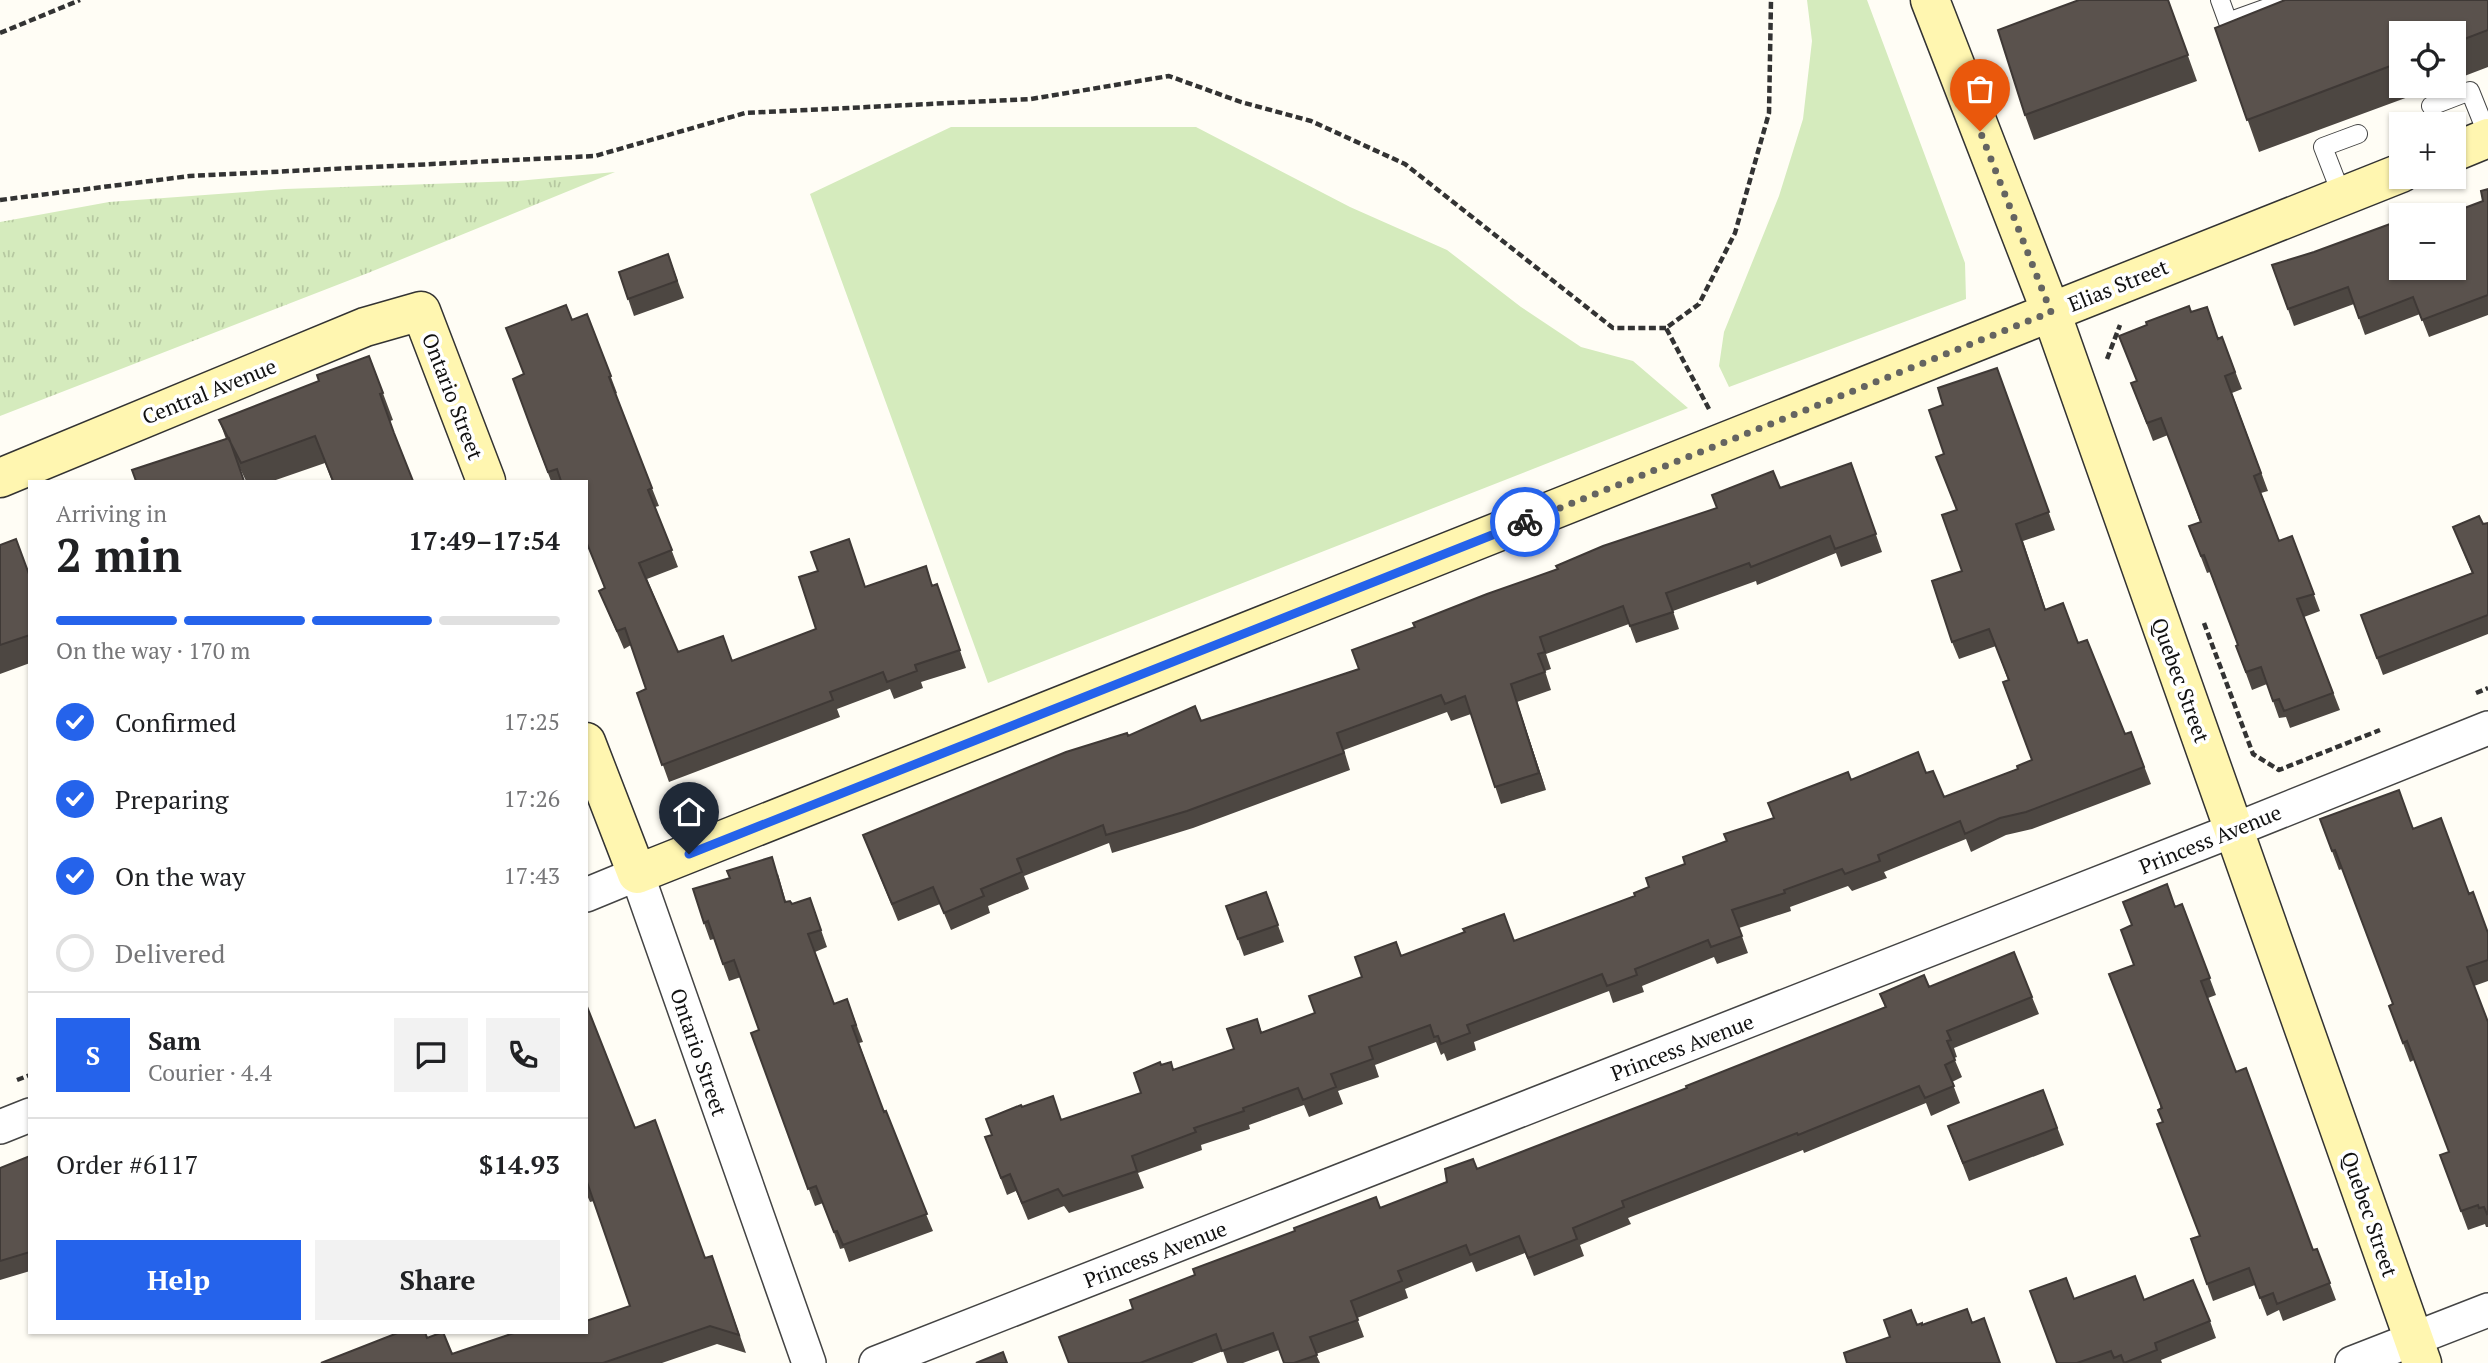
<!DOCTYPE html>
<meta charset="utf-8">
<style>
body{margin:0;font-family:"PT Serif",serif;background:#f2f2f2;color:#202124;height:100vh;display:flex;flex-direction:column;font-size:26px;white-space:nowrap}
*{box-sizing:border-box;margin:0}
p{font-size:23px;color:#757577}
.icon{flex:none;width:38px;height:38px;fill:none;stroke:currentColor;stroke-width:2;stroke-linecap:round;stroke-linejoin:round}
.map{position:relative;flex:1;overflow:hidden}
.drawer{position:absolute;left:28px;top:480px;width:560px;height:854px;display:flex;flex-direction:column;background:#fff;border-radius:0px;box-shadow:0 2px 5px #0004}
.drawer>*{flex:none}
.tools{position:absolute;left:2389px;top:21px;display:grid;gap:14px}
.tools a{display:grid;place-items:center;width:77px;height:77px;border-radius:0px;background:#fff;box-shadow:0 2px 5px #0004;font-size:35px}
.pin{position:absolute;display:grid;place-items:center;width:60px;height:60px;color:#fff;margin:-72px -30px;border-radius:50% 50% 50% 0;rotate:-45deg;box-shadow:0 0 7px #0007}
.pin .icon{rotate:45deg}
.courier{position:absolute;display:grid;place-items:center;width:70px;height:70px;margin:-35px;border:5px solid #2563eb;border-radius:50%;background:#fff;color:#222;box-shadow:0 2px 9px #0007}
.overview em{font-style:normal;font-weight:700}
.overview div{display:flex;flex-direction:column-reverse}
.overview{display:flex;align-items:center;justify-content:space-between;height:119px;padding:0 28px}
h1{font-size:46px;font-weight:700;line-height:52px}
.bar{display:grid;grid-template-columns:repeat(4,1fr);gap:10px 7px;align-content:center;height:84px;padding:0 28px}
.bar i{height:9px;border-radius:5px;background:#e0e0e0}
.bar .current{background:#2563eb}
.bar p{grid-column:span 4}
.line{display:flex;align-items:center;gap:18px;padding:0 28px;border-top:2px solid #e0e0e0}
.line div{flex:1}
.round{display:grid;place-items:center;flex:none;width:74px;height:74px;border-radius:0px;background:#f2f2f2}
ol{padding:0 28px;list-style:none}
li{display:flex;align-items:center;gap:21px;height:77px}
li p{margin-inline-start:auto}
li .icon{padding:7px;border-radius:50%;background:#2563eb;color:#fff;stroke-width:4}
li:last-child{color:#757577}
li i{width:38px;height:38px;border:4px solid #e0e0e0;border-radius:50%}
.cta{display:flex;gap:14px;margin-top:auto;padding:14px 28px}
.cta a{flex:1;height:80px;border-radius:0px;background:#2563eb;color:#fff;font-size:28px;font-weight:700;line-height:80px;text-align:center}
.cta a+a{background:#f2f2f2;color:#202124}
.map>svg:first-child{display:block}
.grass{fill:url(#grass-tufts)}
.park{fill:#d5ebbd}
.lines{fill:none;stroke-linecap:round;stroke-linejoin:round}
.lane-casing{stroke:#444;stroke-width:20}
.street-casing{stroke:#444;stroke-width:36}
.secondary-casing{stroke:#333;stroke-width:41}
.path{stroke:#333;stroke-width:4.5;stroke-dasharray:7 3.5;stroke-linecap:butt}
.lane{stroke:#fff;stroke-width:18}
.street{stroke:#fff;stroke-width:33}
.secondary{stroke:#fff6b0;stroke-width:38}
.wall{fill:#4d4742}
.shaded-wall{fill:#3f3936}
.building{fill:#5a524d;stroke:#3f3936;stroke-width:2}
.done{stroke:#646461;stroke-width:7;stroke-dasharray:0 12.6}
.route{stroke:#2563eb;stroke-width:9}
.labels{text-anchor:middle;dominant-baseline:central;stroke-width:7;stroke-linejoin:round;paint-order:stroke}
.street-label{font-size:21px;fill:#111;stroke:#fff}
</style>
<div class="map">
<svg width="2488" height="1363" viewBox="0 0 2488 1363">
<defs>
<pattern id="grass-tufts" width="24" height="20" patternUnits="userSpaceOnUse" patternTransform="scale(1.75)"><rect width="24" height="20" fill="#d5ebbd"/><path d="M3 7l-1-3M5 7V3M7 7l1-3M15 17l-1-3M17 17v-4M19 17l1-3" fill="none" stroke="#b6c8a1"/></pattern>
</defs>
<rect width="100%" height="100%" fill="#fffdf5"/>
<path class="grass" d="M 615,172 L 368,273 L 0,416 L 0,222 L 109,202 L 285,189 L 517,181 Z"/>
<path class="park" d="M 1807,0 L 1867,0 L 1965,263 L 1966,299 L 1729,387 L 1719,366 L 1724,332 L 1779,196 L 1803,119 L 1812,41 Z
M 951,127 L 1196,127 L 1350,207 L 1447,250 L 1521,307 L 1581,347 L 1633,361 L 1688,408 L 988,683 L 810,194 Z"/>
<g class="lines">
<g class="lane-casing">
<path id="lane" d="M 2220,0 L 2228,22 L 2289,0
M 2431,106 L 2470,91 L 2488,136
M 2342,196 L 2323,147 L 2358,134"/>
</g>
<g class="street-casing">
<path id="street" d="M 586,895 L 637,874 L 809,1363
M 0,1127 L 30,1115
M 876,1363 L 2234,830 L 2488,728
M 2352,1363 L 2488,1310"/>
</g>
<g class="secondary-casing">
<path id="secondary" d="M 1930,0 L 2051,312 L 2422,1363
M 2454,152 L 2488,138
M 0,478 L 365,327 L 421,311 L 486,481
M 586,742 L 637,874 L 2401,173"/>
</g>
<path class="path" d="M 0,33 L 80,0
M 0,200 L 190,176 L 595,156 L 745,113 L 1031,99 L 1169,76 L 1241,102 L 1311,121 L 1405,164 L 1613,328 L 1666,328
M 2107,359 L 2120,325
M 1709,409 L 1666,328 L 1699,304 L 1735,233 L 1769,113 L 1771,0
M 2204,623 L 2253,754 L 2279,770 L 2380,730
M 2476,693 L 2488,688
M 17,1080 L 30,1075"/>
<use href="#lane" class="lane"/>
<use href="#street" class="street"/>
<use href="#secondary" class="secondary"/>
</g>
<path class="wall" d="M 2168,0 L 2197,81 L 2034,140 L 2025,115 Z
M 2488,0 L 2488,67 L 2454,80 L 2454,33 L 2401,33 L 2401,86 L 2438,86 L 2259,152 L 2215,28 Z
M 2488,189 L 2488,315 L 2429,337 L 2420,314 L 2365,335 L 2354,304 L 2294,326 L 2272,265 L 2401,268 L 2483,201 Z
M 668,254 L 684,298 L 634,316 L 619,272 Z
M 2191,312 L 2218,339 L 2222,337 L 2242,389 L 2232,393 L 2268,491 L 2261,493 L 2279,541 L 2292,536 L 2320,611 L 2304,617 L 2340,710 L 2290,728 L 2286,717 L 2279,718 L 2267,684 L 2252,690 L 2236,646 L 2238,645 L 2210,572 L 2207,573 L 2189,526 L 2200,522 L 2168,435 L 2153,441 L 2131,383 L 2136,381 Z
M 587,314 L 617,393 L 615,394 L 659,506 L 655,507 L 678,567 L 647,579 L 678,652 L 732,661 L 816,629 L 818,571 L 855,556 L 865,587 L 933,586 L 937,584 L 966,668 L 921,682 L 923,688 L 894,699 L 890,689 L 837,709 L 840,717 L 669,782 L 637,693 L 646,689 L 631,645 L 624,649 L 599,591 L 604,588 L 586,481 L 551,481 L 536,442 L 524,375 L 506,328 L 572,320 Z
M 369,356 L 393,420 L 390,421 L 397,441 L 413,481 L 332,481 L 325,463 L 273,481 L 246,481 L 226,439 L 219,420 L 319,381 Z
M 1997,368 L 2055,530 L 2023,541 L 2046,610 L 2078,643 L 2125,734 L 2131,732 L 2151,784 L 2032,829 L 2006,835 L 1971,852 L 1966,839 L 1884,872 L 1887,878 L 1852,891 L 1848,886 L 1790,907 L 1791,911 L 1739,928 L 1748,953 L 1717,964 L 1714,957 L 1642,986 L 1644,992 L 1613,1003 L 1609,991 L 1474,1042 L 1476,1050 L 1447,1061 L 1444,1053 L 1441,1055 L 1436,1042 L 1375,1065 L 1379,1077 L 1338,1091 L 1343,1104 L 1309,1117 L 1304,1105 L 1249,1125 L 1250,1129 L 1201,1145 L 1202,1150 L 1138,1173 L 1144,1188 L 1069,1213 L 1064,1206 L 1028,1220 L 1016,1191 L 1007,1195 L 985,1137 L 992,1135 L 986,1119 L 1022,1107 L 1061,1120 L 1141,1093 L 1161,1065 L 1173,1070 L 1234,1049 L 1257,1019 L 1262,1033 L 1315,1013 L 1362,977 L 1401,956 L 1514,941 L 1635,896 L 1685,864 L 1727,841 L 1851,780 L 1926,773 L 1944,797 L 2018,769 L 2032,761 L 2008,680 L 1996,646 L 1959,659 L 1952,642 L 1962,571 L 1956,510 L 1944,454 L 1943,405 Z
M 1851,463 L 1882,552 L 1841,567 L 1836,553 L 1757,585 L 1756,581 L 1673,611 L 1679,629 L 1636,643 L 1629,624 L 1546,654 L 1551,669 L 1545,671 L 1551,690 L 1517,702 L 1546,790 L 1501,804 L 1471,714 L 1451,721 L 1447,712 L 1344,750 L 1350,770 L 1193,828 L 1112,853 L 1109,843 L 1024,876 L 1029,889 L 988,906 L 990,913 L 951,930 L 940,904 L 898,921 L 863,835 L 1128,736 L 1201,721 L 1358,669 L 1415,627 L 1558,569 Z
M 2488,523 L 2488,634 L 2383,675 L 2361,615 L 2472,573 L 2453,527 L 2483,524 Z
M 0,545 L 30,577 L 30,663 L 0,674 Z
M 2320,819 L 2413,829 L 2469,894 L 2488,933 L 2488,981 L 2474,986 L 2488,1022 L 2488,1227 L 2486,1227 L 2485,1224 L 2468,1230 L 2440,1155 L 2449,1152 L 2414,1060 L 2410,1062 L 2389,1006 L 2393,1004 L 2342,869 L 2339,870 Z
M 778,874 L 786,902 L 792,904 L 810,898 L 827,947 L 815,952 L 834,1004 L 847,999 L 863,1042 L 859,1043 L 884,1112 L 933,1231 L 849,1262 L 844,1248 L 840,1249 L 823,1203 L 815,1206 L 751,1033 L 759,1030 L 741,977 L 729,981 L 714,939 L 710,940 L 704,923 L 730,878 Z
M 1266,892 L 1284,942 L 1244,956 L 1226,906 Z
M 2182,904 L 2216,995 L 2208,998 L 2236,1072 L 2313,1250 L 2317,1249 L 2336,1300 L 2283,1321 L 2279,1310 L 2267,1316 L 2255,1285 L 2213,1301 L 2191,1239 L 2200,1236 L 2163,1122 L 2134,965 L 2175,907 Z
M 1929,987 L 2032,997 L 2039,1014 L 1954,1048 L 1957,1057 L 1954,1058 L 1962,1077 L 1952,1082 L 1960,1103 L 1931,1116 L 1926,1103 L 1804,1153 L 1803,1150 L 1628,1218 L 1631,1224 L 1580,1245 L 1584,1256 L 1534,1276 L 1525,1253 L 1476,1272 L 1472,1262 L 1405,1289 L 1408,1298 L 1357,1318 L 1364,1337 L 1316,1354 L 1320,1363 L 1284,1363 L 1279,1350 L 1243,1363 L 1227,1363 L 1223,1351 L 1192,1363 L 1068,1363 L 1133,1309 L 1477,1169 L 1687,1088 L 1885,1007 L 1880,994 Z
M 586,1004 L 635,1128 L 705,1258 L 712,1256 L 746,1353 L 717,1344 L 662,1363 L 321,1363 L 427,1338 L 452,1354 L 586,1332 L 630,1306 L 594,1201 L 590,1202 L 586,1193 Z
M 2043,1090 L 2064,1145 L 1969,1181 L 1948,1126 Z
M 30,1156 L 30,1271 L 0,1280 L 0,1168 Z
M 2074,1299 L 2144,1300 L 2210,1321 L 2216,1338 L 2161,1360 L 2162,1363 L 2057,1363 Z"/>
<path class="shaded-wall" d="M 1511,684 L 1517,702 L 1546,790 L 1539,773 Z"/>
<path class="building" d="M 2079,0 L 2168,0 L 2188,55 L 2025,115 L 1998,30 Z
M 2285,0 L 2488,0 L 2488,30 L 2454,43 L 2454,33 L 2401,33 L 2401,62 L 2247,120 L 2215,28 Z
M 2488,189 L 2488,295 L 2422,320 L 2413,297 L 2359,318 L 2348,287 L 2288,309 L 2272,265 L 2314,252 L 2401,220 L 2401,268 L 2454,268 L 2454,215 L 2446,215 L 2483,201 L 2481,191 Z
M 668,254 L 677,281 L 628,299 L 619,272 Z
M 566,305 L 572,320 L 587,314 L 611,376 L 609,377 L 652,488 L 648,490 L 672,550 L 639,563 L 678,652 L 723,636 L 732,661 L 816,629 L 799,577 L 818,571 L 811,552 L 849,539 L 865,587 L 926,566 L 932,586 L 937,584 L 960,650 L 915,665 L 917,671 L 887,682 L 883,672 L 830,692 L 833,700 L 662,765 L 637,693 L 646,689 L 625,628 L 617,631 L 599,591 L 605,588 L 586,541 L 586,481 L 561,481 L 557,469 L 548,472 L 530,425 L 513,379 L 524,374 L 506,328 Z
M 2189,306 L 2191,312 L 2207,307 L 2218,339 L 2222,337 L 2235,372 L 2225,376 L 2261,473 L 2254,476 L 2279,541 L 2292,536 L 2314,594 L 2297,599 L 2333,693 L 2284,711 L 2279,699 L 2273,701 L 2261,667 L 2246,672 L 2236,646 L 2238,645 L 2204,555 L 2201,556 L 2189,526 L 2201,522 L 2161,418 L 2147,423 L 2131,383 L 2137,381 L 2119,336 L 2147,325 L 2146,322 Z
M 369,356 L 383,393 L 380,394 L 394,433 L 413,481 L 333,481 L 315,436 L 241,463 L 219,420 L 319,381 L 317,375 Z
M 1997,368 L 2049,512 L 2016,524 L 2045,610 L 2063,603 L 2078,643 L 2087,640 L 2125,734 L 2131,732 L 2144,767 L 2026,812 L 2000,818 L 1965,834 L 1960,821 L 1878,855 L 1880,861 L 1845,874 L 1842,869 L 1784,890 L 1785,893 L 1732,910 L 1742,936 L 1711,947 L 1708,940 L 1635,969 L 1637,975 L 1607,986 L 1602,974 L 1467,1025 L 1470,1033 L 1441,1044 L 1438,1036 L 1434,1037 L 1430,1025 L 1369,1047 L 1373,1059 L 1331,1074 L 1336,1087 L 1303,1100 L 1298,1088 L 1243,1108 L 1244,1111 L 1194,1128 L 1196,1132 L 1132,1156 L 1137,1171 L 1063,1196 L 1058,1189 L 1022,1203 L 1010,1174 L 1001,1178 L 985,1137 L 992,1135 L 986,1119 L 1021,1105 L 1022,1107 L 1053,1096 L 1061,1120 L 1141,1093 L 1134,1073 L 1160,1062 L 1161,1065 L 1171,1062 L 1173,1070 L 1234,1049 L 1227,1029 L 1257,1019 L 1261,1033 L 1315,1013 L 1309,996 L 1362,977 L 1355,957 L 1396,942 L 1401,956 L 1465,932 L 1463,929 L 1504,914 L 1514,941 L 1635,896 L 1634,893 L 1649,887 L 1646,878 L 1685,864 L 1683,857 L 1727,841 L 1724,834 L 1774,818 L 1768,803 L 1848,772 L 1851,780 L 1918,752 L 1926,773 L 1933,771 L 1944,797 L 2018,769 L 2017,766 L 2032,760 L 2003,682 L 2009,680 L 1989,629 L 1952,642 L 1932,581 L 1962,571 L 1942,515 L 1957,510 L 1936,457 L 1944,454 L 1929,410 L 1943,405 L 1938,388 Z
M 229,438 L 244,481 L 136,481 L 132,470 Z
M 1851,463 L 1876,534 L 1835,549 L 1830,536 L 1751,567 L 1749,563 L 1666,593 L 1673,612 L 1630,626 L 1623,606 L 1540,637 L 1545,652 L 1538,654 L 1545,672 L 1511,684 L 1539,773 L 1495,787 L 1465,696 L 1445,704 L 1441,695 L 1337,733 L 1344,753 L 1187,811 L 1106,835 L 1103,825 L 1017,859 L 1022,872 L 981,889 L 984,896 L 944,913 L 933,887 L 892,904 L 863,835 L 1066,752 L 1127,733 L 1128,736 L 1195,706 L 1201,721 L 1359,669 L 1352,650 L 1415,627 L 1413,623 L 1487,594 L 1558,569 L 1556,566 L 1603,546 L 1717,508 L 1712,495 L 1773,471 L 1780,488 Z
M 2479,516 L 2483,524 L 2488,523 L 2488,615 L 2377,658 L 2361,615 L 2473,573 L 2453,527 Z
M 16,539 L 30,577 L 30,635 L 0,645 L 0,545 Z
M 2399,790 L 2413,829 L 2441,818 L 2469,894 L 2473,892 L 2488,933 L 2488,960 L 2467,967 L 2488,1022 L 2488,1213 L 2487,1214 L 2484,1207 L 2479,1208 L 2478,1205 L 2461,1211 L 2440,1155 L 2449,1152 L 2407,1041 L 2403,1043 L 2389,1006 L 2393,1004 L 2335,850 L 2332,851 L 2320,819 Z
M 772,857 L 785,902 L 790,901 L 792,904 L 810,898 L 821,930 L 808,934 L 834,1004 L 847,999 L 856,1025 L 852,1026 L 884,1112 L 886,1111 L 927,1214 L 843,1245 L 837,1231 L 834,1232 L 816,1186 L 808,1189 L 751,1033 L 759,1030 L 734,960 L 723,964 L 708,921 L 704,923 L 693,889 L 730,878 L 727,871 Z
M 2167,884 L 2175,907 L 2182,904 L 2210,978 L 2201,981 L 2236,1072 L 2246,1068 L 2313,1250 L 2317,1249 L 2330,1283 L 2277,1304 L 2273,1293 L 2260,1298 L 2249,1268 L 2207,1284 L 2191,1239 L 2200,1236 L 2157,1124 L 2163,1122 L 2158,1110 L 2162,1108 L 2109,974 L 2134,965 L 2121,930 L 2132,925 L 2123,902 Z
M 1266,892 L 1278,925 L 1238,939 L 1226,906 Z
M 2014,952 L 2032,997 L 1947,1031 L 1951,1040 L 1947,1041 L 1955,1060 L 1945,1065 L 1954,1086 L 1925,1098 L 1919,1086 L 1798,1135 L 1797,1133 L 1622,1201 L 1624,1207 L 1573,1228 L 1577,1239 L 1528,1258 L 1519,1236 L 1470,1255 L 1466,1245 L 1398,1271 L 1402,1281 L 1351,1301 L 1358,1320 L 1310,1337 L 1317,1355 L 1294,1363 L 1284,1363 L 1273,1333 L 1222,1351 L 1216,1334 L 1140,1363 L 1069,1363 L 1059,1337 L 1133,1309 L 1130,1300 L 1195,1275 L 1193,1269 L 1295,1231 L 1294,1228 L 1376,1197 L 1380,1208 L 1447,1182 L 1445,1169 L 1473,1159 L 1477,1169 L 1687,1088 L 1686,1086 L 1886,1007 L 1880,994 L 1924,975 L 1929,987 Z
M 586,1004 L 635,1128 L 655,1120 L 705,1258 L 712,1256 L 739,1335 L 710,1326 L 603,1363 L 321,1363 L 400,1332 L 425,1332 L 427,1338 L 443,1332 L 452,1354 L 517,1332 L 586,1332 L 586,1321 L 630,1306 L 587,1182 L 586,1183 Z
M 2043,1090 L 2057,1128 L 1963,1163 L 1948,1126 Z
M 30,1156 L 30,1252 L 0,1261 L 0,1168 Z
M 2135,1276 L 2144,1300 L 2193,1280 L 2210,1321 L 2155,1343 L 2157,1350 L 2124,1363 L 2121,1355 L 2114,1358 L 2111,1351 L 2077,1363 L 2057,1363 L 2030,1291 L 2066,1278 L 2074,1299 Z
M 1967,1309 L 1972,1323 L 1984,1318 L 2000,1363 L 1847,1363 L 1844,1353 L 1890,1337 L 1884,1320 L 1911,1310 L 1917,1325 L 1922,1323 L 1922,1325 Z
M 1003,1352 L 1007,1363 L 976,1363 Z"/>
<g class="lines">
<path class="done" d="M 1525,522 L 2051,312 L 1980,131"/>
<path class="route" d="M 689,854 L 1525,522"/>
</g>
<g class="labels">
<g class="street-label">
<text transform="translate(2118 285) rotate(-22)">Elias Street</text>
<text transform="translate(209 391) rotate(-22)">Central Avenue</text>
<text transform="translate(453 396) rotate(69)">Ontario Street</text>
<text transform="translate(2181 680) rotate(70)">Quebec Street</text>
<text transform="translate(2210 839) rotate(-22)">Princess Avenue</text>
<text transform="translate(1682 1047) rotate(-21)">Princess Avenue</text>
<text transform="translate(699 1052) rotate(71)">Ontario Street</text>
<text transform="translate(2370 1214) rotate(71)">Quebec Street</text>
<text transform="translate(1155 1254) rotate(-21)">Princess Avenue</text>
</g>
</g>
</svg>
<div class="tools">
<a><svg class="icon" aria-label="locate" viewBox="0 0 24 24"><circle cx="12" cy="12" r="6"/><path d="M12 2v4M12 18v4M2 12h4M18 12h4"/></svg></a>
<a>+</a>
<a>−</a>
</div>
<div class="pin" style="left:1980px;top:131px;background:#ea580c"><svg class="icon" aria-label="bag" viewBox="0 0 24 24"><path d="M5 8h14l-1 12H6zM9 8a3 3 0 0 1 6 0"/></svg></div>
<div class="pin" style="left:689px;top:854px;background:#1f2937"><svg class="icon" aria-label="home" viewBox="0 0 24 24"><path d="M3 11l9-7 9 7M6 9v11h12V9"/></svg></div>
<div class="courier" style="left:1525px;top:522px"><svg class="icon" aria-label="bike" viewBox="0 0 24 24"><circle cx="6" cy="16" r="4"/><circle cx="18" cy="16" r="4"/><path d="M6 16l4-8h5l3 8M10 8l3 8H6M13 5h3"/></svg></div>
<section class="drawer">
<div class="overview"><div><h1>2 min</h1><p>Arriving in</p></div><em>17:49–17:54</em></div>
<div class="bar"><i class="current"></i><i class="current"></i><i class="current"></i><i></i><p>On the way · 170 m</p></div>
<ol>
<li><svg class="icon" aria-label="check" viewBox="0 0 24 24"><path d="M5 12l5 5 9-10"/></svg>Confirmed<p>17:25</p></li>
<li><svg class="icon" aria-label="check" viewBox="0 0 24 24"><path d="M5 12l5 5 9-10"/></svg>Preparing<p>17:26</p></li>
<li><svg class="icon" aria-label="check" viewBox="0 0 24 24"><path d="M5 12l5 5 9-10"/></svg>On the way<p>17:43</p></li>
<li><i></i>Delivered</li>
</ol>
<div class="line" style="height:126px"><b class="round" style="background:#2563eb;color:#fff">S</b><div><b>Sam</b><p>Courier · 4.4</p></div><a class="round"><svg class="icon" aria-label="chat" viewBox="0 0 24 24"><path d="M4 5h16v11H9l-5 4z"/></svg></a><a class="round"><svg class="icon" aria-label="phone" viewBox="0 0 24 24"><path d="M5 4h4l2 5-3 2q2 4 5 5l2-3 5 2v4C11 20 4 13 5 4z"/></svg></a></div>
<div class="line" style="height:91px"><div>Order #6117</div><b>$14.93</b></div>
<div class="cta"><a>Help</a><a>Share</a></div>
</section>
</div>
